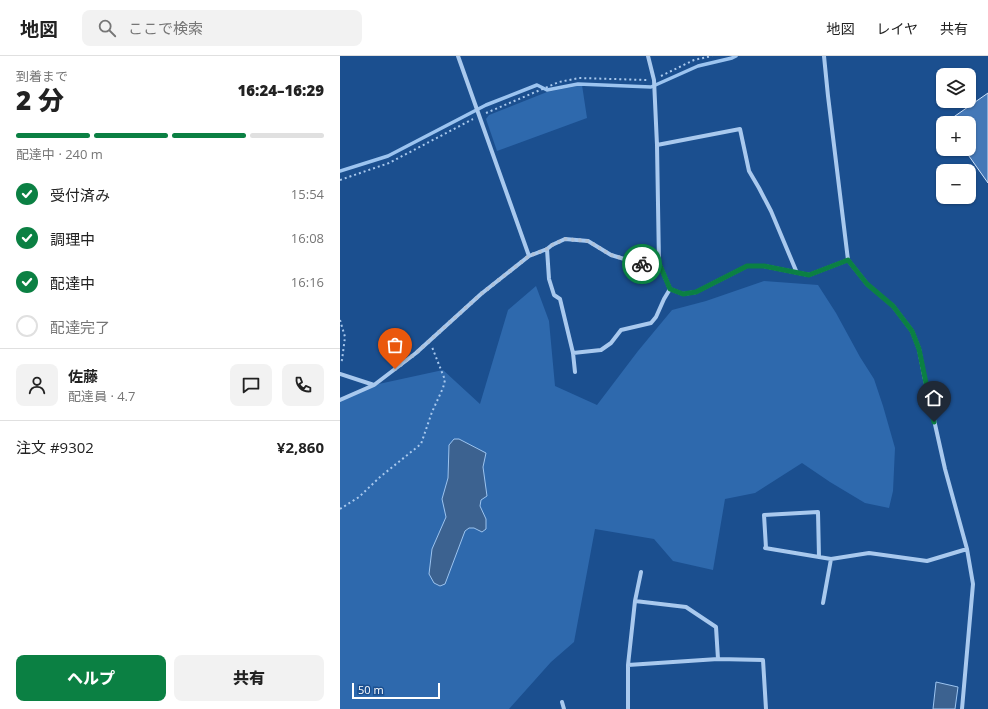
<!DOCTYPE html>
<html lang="ja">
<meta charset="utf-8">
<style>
body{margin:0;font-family:"Open Sans","Noto Sans JP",sans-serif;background:#f2f2f2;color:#222;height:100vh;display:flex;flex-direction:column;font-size:15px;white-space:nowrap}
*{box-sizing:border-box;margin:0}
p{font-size:13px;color:#767676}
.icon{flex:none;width:22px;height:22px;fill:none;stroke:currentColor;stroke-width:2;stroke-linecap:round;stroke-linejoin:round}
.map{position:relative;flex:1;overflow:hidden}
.side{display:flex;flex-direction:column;background:#fff;width:340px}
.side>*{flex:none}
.buttons{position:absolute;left:596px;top:12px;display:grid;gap:8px}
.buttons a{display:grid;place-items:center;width:40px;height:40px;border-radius:8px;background:#fff;box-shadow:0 1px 3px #0004;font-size:20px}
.scale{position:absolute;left:12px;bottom:10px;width:88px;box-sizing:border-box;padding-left:4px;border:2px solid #fff;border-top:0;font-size:11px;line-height:14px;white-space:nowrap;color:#fff;-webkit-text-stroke:3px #1b4f8f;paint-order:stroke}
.pin{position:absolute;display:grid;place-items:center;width:34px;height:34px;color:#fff;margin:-41px -17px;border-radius:50% 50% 50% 0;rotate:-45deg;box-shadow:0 0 4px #0007}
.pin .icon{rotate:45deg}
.courier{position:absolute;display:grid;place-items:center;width:40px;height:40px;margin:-20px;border:3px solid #0b8043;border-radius:50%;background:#fff;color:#222;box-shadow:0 1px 5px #0007}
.overview em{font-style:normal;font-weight:800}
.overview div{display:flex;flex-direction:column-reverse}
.overview{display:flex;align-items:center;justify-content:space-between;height:68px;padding:0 16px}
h1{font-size:26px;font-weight:800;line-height:30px}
.bar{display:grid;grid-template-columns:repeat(4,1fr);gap:6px 4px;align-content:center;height:48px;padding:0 16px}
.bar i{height:5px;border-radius:3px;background:#e0e0e0}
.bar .active{background:#0b8043}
.bar p{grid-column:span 4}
.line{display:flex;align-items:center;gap:10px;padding:0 16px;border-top:1px solid #e0e0e0}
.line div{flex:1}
.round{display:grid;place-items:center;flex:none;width:42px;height:42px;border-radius:8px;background:#f2f2f2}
ol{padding:0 16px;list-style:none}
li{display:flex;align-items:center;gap:12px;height:44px}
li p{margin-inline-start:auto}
li .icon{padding:4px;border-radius:50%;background:#0b8043;color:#fff;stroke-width:4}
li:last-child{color:#767676}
li i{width:22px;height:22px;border:2px solid #e0e0e0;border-radius:50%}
.action{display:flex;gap:8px;margin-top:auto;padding:8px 16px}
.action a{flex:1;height:46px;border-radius:8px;background:#0b8043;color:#fff;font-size:16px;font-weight:800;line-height:46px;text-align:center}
.action a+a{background:#f2f2f2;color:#222}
header{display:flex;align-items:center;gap:24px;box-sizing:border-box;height:56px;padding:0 20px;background:#fff;border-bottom:1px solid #e0e0e0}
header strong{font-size:19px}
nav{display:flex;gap:22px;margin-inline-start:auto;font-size:14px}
.search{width:280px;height:36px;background:#f2f2f2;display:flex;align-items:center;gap:10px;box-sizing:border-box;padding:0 14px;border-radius:8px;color:#767676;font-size:15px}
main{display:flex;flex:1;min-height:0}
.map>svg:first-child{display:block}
.green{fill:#2e69ad}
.water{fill:#3c6290;stroke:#9cc4f0}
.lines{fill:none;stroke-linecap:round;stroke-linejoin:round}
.stream{stroke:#9cc4f0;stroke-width:3.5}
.building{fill:#4478b7;stroke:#cfe3fa}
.path{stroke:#a9c9ee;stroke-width:2;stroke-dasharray:2 3;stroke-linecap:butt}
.minor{stroke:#a9c9ee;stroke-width:4}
.done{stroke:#afc1d8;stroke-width:4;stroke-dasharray:0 7.2}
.route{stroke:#0b8043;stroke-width:5}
</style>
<header>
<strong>地図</strong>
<div class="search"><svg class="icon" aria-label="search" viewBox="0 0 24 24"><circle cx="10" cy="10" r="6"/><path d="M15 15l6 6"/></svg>ここで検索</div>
<nav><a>地図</a><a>レイヤ</a><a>共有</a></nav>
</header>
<main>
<section class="side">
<div class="overview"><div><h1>2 分</h1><p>到着まで</p></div><em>16:24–16:29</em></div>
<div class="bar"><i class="active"></i><i class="active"></i><i class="active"></i><i></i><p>配達中 · 240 m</p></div>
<ol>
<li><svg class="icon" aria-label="check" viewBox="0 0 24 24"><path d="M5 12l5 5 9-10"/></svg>受付済み<p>15:54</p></li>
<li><svg class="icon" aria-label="check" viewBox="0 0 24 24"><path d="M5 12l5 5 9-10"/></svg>調理中<p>16:08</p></li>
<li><svg class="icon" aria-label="check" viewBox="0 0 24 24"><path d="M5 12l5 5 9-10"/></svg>配達中<p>16:16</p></li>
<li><i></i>配達完了</li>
</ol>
<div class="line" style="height:72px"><a class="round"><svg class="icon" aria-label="person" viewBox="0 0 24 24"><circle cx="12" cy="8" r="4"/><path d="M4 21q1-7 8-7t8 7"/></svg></a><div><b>佐藤</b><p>配達員 · 4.7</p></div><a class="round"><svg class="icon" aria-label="chat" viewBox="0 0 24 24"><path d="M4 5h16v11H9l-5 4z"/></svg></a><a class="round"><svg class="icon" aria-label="phone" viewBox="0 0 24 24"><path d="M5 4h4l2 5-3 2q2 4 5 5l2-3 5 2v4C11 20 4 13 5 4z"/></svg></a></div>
<div class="line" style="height:52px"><div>注文 #9302</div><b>¥2,860</b></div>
<div class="action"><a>ヘルプ</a><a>共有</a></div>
</section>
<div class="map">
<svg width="648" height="653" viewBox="0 0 648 653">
<rect width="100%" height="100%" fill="#1b4f8f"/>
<path class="green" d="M 242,29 L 247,62 L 157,95 L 146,63 L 149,59 L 207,36 Z
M 424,225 L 478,229 L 496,257 L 520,301 L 534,323 L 543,350 L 555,392 L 553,435 L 549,452 L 525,447 L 490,426 L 462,407 L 415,437 L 385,443 L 373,514 L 333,505 L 314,483 L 255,473 L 234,586 L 211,606 L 169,653 L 0,653 L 0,344 L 34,329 L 103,314 L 140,348 L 168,254 L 196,230 L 209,265 L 215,330 L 257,349 L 298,295 L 332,254 L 366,245 Z"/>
<path class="water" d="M 114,383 L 119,383 L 146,397 L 143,411 L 147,440 L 141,444 L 140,450 L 146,463 L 146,473 L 142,476 L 134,472 L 129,472 L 125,475 L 105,528 L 100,530 L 94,527 L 89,518 L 92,493 L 106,461 L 102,443 L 108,422 L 109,389 Z
M 596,626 L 618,631 L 615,653 L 593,653 Z"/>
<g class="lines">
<path class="stream" d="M 0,115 L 48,100 L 146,49 L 197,29 L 207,34 L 238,28 L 311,31 L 358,10 L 392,2 L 396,0"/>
</g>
<path class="building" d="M 648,37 L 648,127 L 624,93 L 629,93 L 629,67 L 605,67 Z"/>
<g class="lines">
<path class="path" d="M 321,20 L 354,4 L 372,0
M 146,57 L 219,26 L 239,22 L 307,24
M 0,124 L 49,107 L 133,63
M 0,264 L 5,281 L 2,304 L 0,307
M 0,453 L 19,441 L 40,421 L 81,388 L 92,356 L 103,332 L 105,324 L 92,291"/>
<path class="minor" d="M 118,0 L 189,200
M 308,0 L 314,24 L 317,89 L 319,207 L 330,233 L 343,238 L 356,236 L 407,210 L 424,210 L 469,219 L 508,204
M 484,0 L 488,40 L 508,204 L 527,228 L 553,250 L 572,275 L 579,293 L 584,319 L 605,413 L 627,493 L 633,528 L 622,653
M 317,89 L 400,73 L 409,115 L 419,132 L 431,155 L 457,217
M 207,193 L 209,223 L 214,239 L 220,243 L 233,297 L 235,316
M 233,297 L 261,294 L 271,287 L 281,274 L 311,267 L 316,261 L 324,243 L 330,233
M 0,318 L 34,329
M 0,344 L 34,329 L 76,297 L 141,238 L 189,200 L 207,193 L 212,189 L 225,183 L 248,185 L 271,199 L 301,208 L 319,207
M 479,501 L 478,456 L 424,459 L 426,492 L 425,492 L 491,503 L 529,497 L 587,505 L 627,493
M 295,545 L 346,551 L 376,571 L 378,603
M 483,547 L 491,503
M 288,609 L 378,603 L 423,604 L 426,653
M 222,646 L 224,653
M 288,653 L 288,609 L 295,545 L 301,516"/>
</g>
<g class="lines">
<path class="done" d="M 55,313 L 76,297 L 141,238 L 189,200 L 207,193 L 212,189 L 225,183 L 248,185 L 271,199 L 302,208"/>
<path class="route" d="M 302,208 L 319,207 L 330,233 L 343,238 L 356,236 L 407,210 L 424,210 L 469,219 L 508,204 L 527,228 L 553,250 L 572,275 L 579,293 L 594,366"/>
</g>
</svg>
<div class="buttons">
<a><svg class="icon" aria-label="layers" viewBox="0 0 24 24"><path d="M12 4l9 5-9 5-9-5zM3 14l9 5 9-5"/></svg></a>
<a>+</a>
<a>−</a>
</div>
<div class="scale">50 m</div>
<div class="pin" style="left:55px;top:313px;background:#ea580c"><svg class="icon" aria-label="bag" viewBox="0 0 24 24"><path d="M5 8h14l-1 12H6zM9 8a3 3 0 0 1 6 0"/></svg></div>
<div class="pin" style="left:594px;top:366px;background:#1f2937"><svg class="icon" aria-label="home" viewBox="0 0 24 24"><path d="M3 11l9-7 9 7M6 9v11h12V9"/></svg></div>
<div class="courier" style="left:302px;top:208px"><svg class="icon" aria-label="bike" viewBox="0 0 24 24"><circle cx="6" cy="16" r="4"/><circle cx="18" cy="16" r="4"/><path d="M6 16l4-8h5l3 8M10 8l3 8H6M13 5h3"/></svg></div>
</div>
</main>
